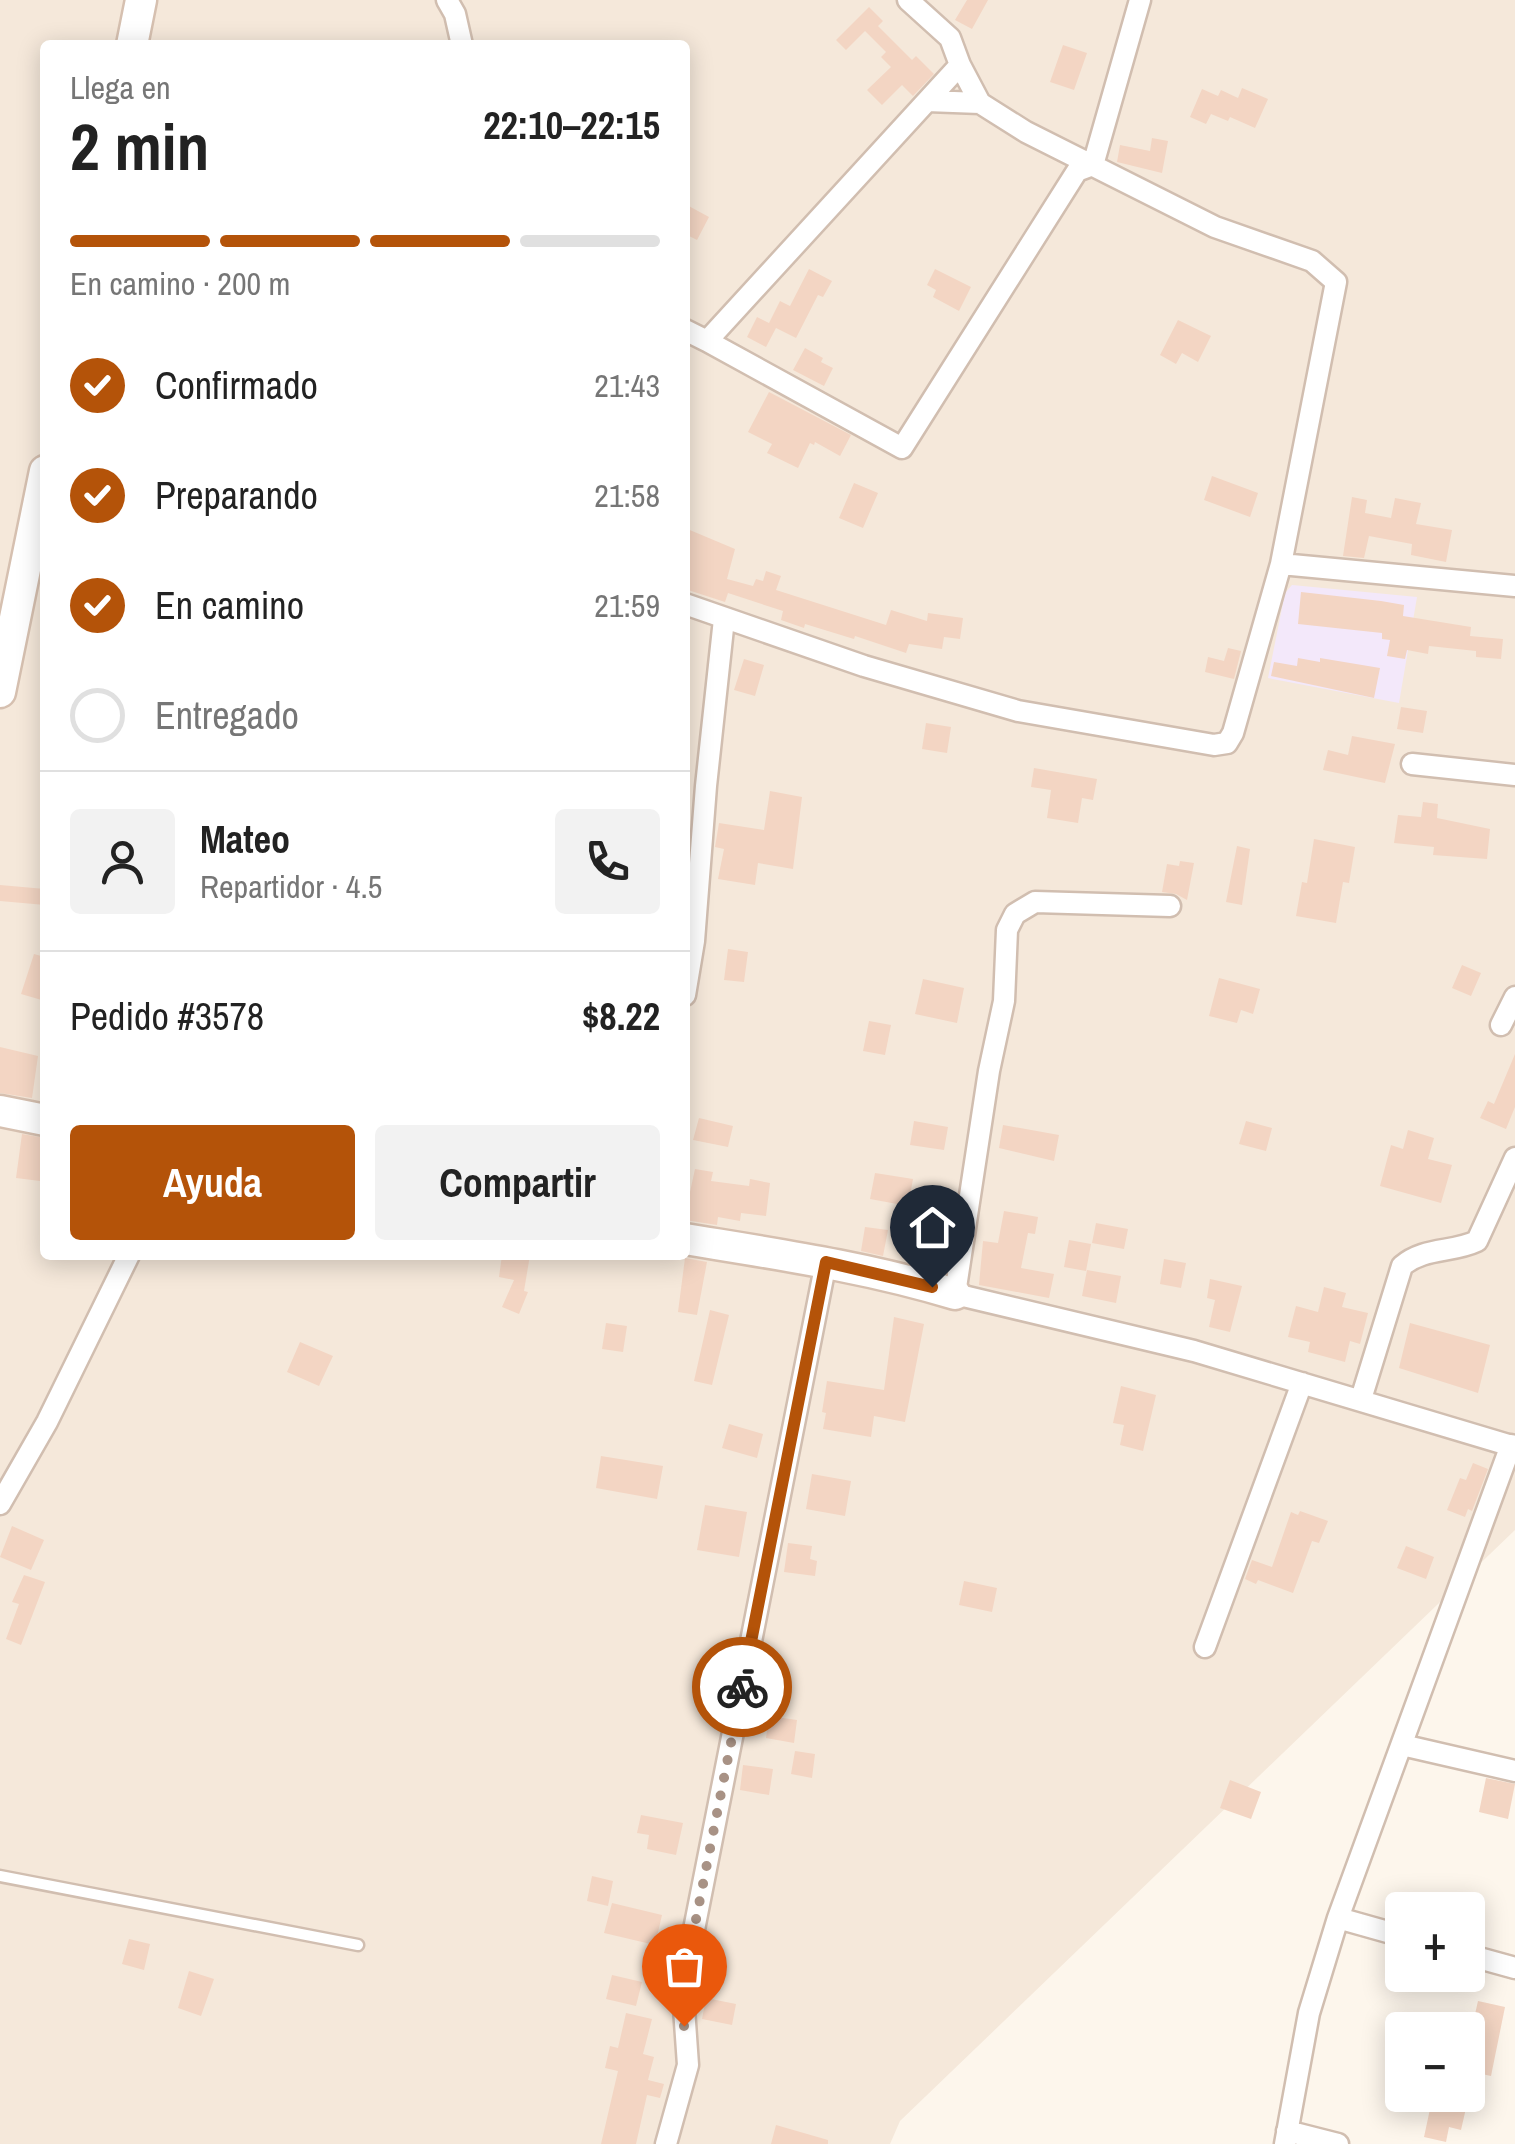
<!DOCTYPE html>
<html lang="es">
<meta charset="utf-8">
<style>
body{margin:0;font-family:"Archivo Narrow",sans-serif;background:#f2f2f2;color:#222;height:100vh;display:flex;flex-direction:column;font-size:38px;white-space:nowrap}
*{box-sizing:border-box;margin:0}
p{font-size:32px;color:#767676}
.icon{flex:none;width:55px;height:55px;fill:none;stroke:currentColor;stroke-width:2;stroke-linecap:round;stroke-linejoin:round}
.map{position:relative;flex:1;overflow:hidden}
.drawer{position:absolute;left:40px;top:40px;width:650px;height:1220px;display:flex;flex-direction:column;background:#fff;border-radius:10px;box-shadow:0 5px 25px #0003}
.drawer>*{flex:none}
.fabs{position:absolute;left:1385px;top:1892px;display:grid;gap:20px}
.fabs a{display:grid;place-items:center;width:100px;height:100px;border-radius:10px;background:#fff;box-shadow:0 5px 25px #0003;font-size:50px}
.pin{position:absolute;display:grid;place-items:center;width:85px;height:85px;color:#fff;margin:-102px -42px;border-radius:50% 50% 50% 0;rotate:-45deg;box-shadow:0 0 10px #0007}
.pin .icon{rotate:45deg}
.courier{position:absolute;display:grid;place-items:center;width:100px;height:100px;margin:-50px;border:8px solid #b45309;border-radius:50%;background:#fff;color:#222;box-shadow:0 2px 12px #0007}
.summary em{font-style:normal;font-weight:700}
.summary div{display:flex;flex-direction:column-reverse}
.summary{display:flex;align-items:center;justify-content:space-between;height:170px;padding:0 30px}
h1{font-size:65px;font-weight:700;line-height:75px}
.bar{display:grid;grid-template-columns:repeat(4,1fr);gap:15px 10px;align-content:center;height:120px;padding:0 30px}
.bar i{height:12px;border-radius:8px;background:#e0e0e0}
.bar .current{background:#b45309}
.bar p{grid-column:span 4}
.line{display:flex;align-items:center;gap:25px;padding:0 30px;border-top:2px solid #e0e0e0}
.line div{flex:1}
.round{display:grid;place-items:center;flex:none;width:105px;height:105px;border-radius:10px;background:#f2f2f2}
ol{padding:0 30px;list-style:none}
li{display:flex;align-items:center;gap:30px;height:110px}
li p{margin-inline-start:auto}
li .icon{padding:10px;border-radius:50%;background:#b45309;color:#fff;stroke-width:4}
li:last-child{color:#767676}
li i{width:55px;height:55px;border:5px solid #e0e0e0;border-radius:50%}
.button{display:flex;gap:20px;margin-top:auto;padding:20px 30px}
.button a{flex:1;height:115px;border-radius:10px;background:#b45309;color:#fff;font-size:40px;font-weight:700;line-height:115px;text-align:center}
.button a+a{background:#f2f2f2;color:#222}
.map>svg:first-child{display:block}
.residential{fill:#f5e8da;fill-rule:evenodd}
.education{fill:#f3e8fa}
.building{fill:#f3d5c3}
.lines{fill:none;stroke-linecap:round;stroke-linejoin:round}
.lane-casing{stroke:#d1beb0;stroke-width:15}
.street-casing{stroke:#d1beb0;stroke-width:25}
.secondary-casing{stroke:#d6c0b0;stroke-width:35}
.lane{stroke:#fff;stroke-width:10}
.street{stroke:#fff;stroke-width:20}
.secondary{stroke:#fff;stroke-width:30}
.done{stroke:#a89285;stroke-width:10;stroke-dasharray:0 18}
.route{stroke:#b45309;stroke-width:12}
</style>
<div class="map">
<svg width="1515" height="2144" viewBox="0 0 1515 2144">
<rect width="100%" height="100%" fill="#fdf6ec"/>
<path class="residential" d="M 0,0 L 1515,0 L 1515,1530 L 900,2121 L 890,2144 L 0,2144 ZM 45,45 L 685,45 L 685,1255 L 45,1255 Z"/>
<path class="education" d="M 1292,585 L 1417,597 L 1399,703 L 1268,678 L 1285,593 Z"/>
<path class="building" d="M 967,0 L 988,0 L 972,29 L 955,20 Z
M 869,7 L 883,21 L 878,26 L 912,60 L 916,56 L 934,74 L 913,96 L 902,85 L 882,105 L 867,90 L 891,67 L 881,57 L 886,52 L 865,31 L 846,50 L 836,40 Z
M 1063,45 L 1087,53 L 1074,90 L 1050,82 Z
M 1242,88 L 1268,99 L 1255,128 L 1230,117 L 1228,121 L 1211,114 L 1206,124 L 1190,117 L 1202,89 L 1218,96 L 1221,90 L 1238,98 Z
M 1152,138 L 1168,141 L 1162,173 L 1117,162 L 1120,145 L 1150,151 Z
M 685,204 L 709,217 L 697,240 L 685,234 Z
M 809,269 L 832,281 L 823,297 L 818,295 L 796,338 L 776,328 L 766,347 L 747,337 L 757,317 L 769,323 L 780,301 L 790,306 Z
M 935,269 L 971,287 L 959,311 L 933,297 L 936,290 L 927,285 Z
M 1178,320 L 1211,336 L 1198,362 L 1182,353 L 1176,364 L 1160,355 Z
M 805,348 L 823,358 L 821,362 L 833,368 L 824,386 L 793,370 Z
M 769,392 L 851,435 L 840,456 L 815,442 L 814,445 L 810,443 L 798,468 L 767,453 L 772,444 L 748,432 Z
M 1212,476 L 1258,493 L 1250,517 L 1204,500 Z
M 854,483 L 878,493 L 863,528 L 839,518 Z
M 1352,497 L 1367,500 L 1365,513 L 1391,518 L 1395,498 L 1421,503 L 1416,524 L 1452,530 L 1446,562 L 1411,555 L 1412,544 L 1369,536 L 1364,558 L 1343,556 Z
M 685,528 L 735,549 L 727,579 L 753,586 L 756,579 L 763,581 L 766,571 L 781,576 L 776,590 L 886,625 L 891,610 L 927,621 L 928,613 L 963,618 L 960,639 L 944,637 L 942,649 L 909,644 L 906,653 L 855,636 L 854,639 L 805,624 L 804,628 L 781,620 L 783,611 L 728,593 L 725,602 L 685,589 Z
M 1301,592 L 1381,601 L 1404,605 L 1403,616 L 1471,627 L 1470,636 L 1503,639 L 1501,659 L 1476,657 L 1476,651 L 1429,646 L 1428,654 L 1407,650 L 1405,659 L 1387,656 L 1390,640 L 1382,639 L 1382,633 L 1298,624 Z
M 1228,648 L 1241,651 L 1234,679 L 1205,672 L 1208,657 L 1224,661 Z
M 1298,658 L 1320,662 L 1320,658 L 1380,668 L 1374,698 L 1271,676 L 1274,662 L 1297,666 Z
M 744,659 L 764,665 L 755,696 L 734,690 Z
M 1401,707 L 1427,711 L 1423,733 L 1397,729 Z
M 926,723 L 951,727 L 947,753 L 922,749 Z
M 1352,736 L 1395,744 L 1385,783 L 1323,770 L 1328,750 L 1348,755 Z
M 1034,768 L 1097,779 L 1093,800 L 1082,798 L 1078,823 L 1047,818 L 1051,790 L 1031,787 Z
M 770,791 L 802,797 L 793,869 L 758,863 L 755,885 L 718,879 L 724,849 L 715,847 L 719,823 L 764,830 Z
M 1423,802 L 1438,804 L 1437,818 L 1490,829 L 1487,859 L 1433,855 L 1434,847 L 1394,843 L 1398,815 L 1421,817 Z
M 1314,839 L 1355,847 L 1349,883 L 1343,882 L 1336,923 L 1296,916 L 1302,882 L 1307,883 Z
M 1237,846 L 1250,849 L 1242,905 L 1226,902 Z
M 1180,861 L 1194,863 L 1187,900 L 1176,894 L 1162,892 L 1167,864 L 1179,866 Z
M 0,885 L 45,889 L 45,905 L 0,901 Z
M 728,949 L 748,952 L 744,982 L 724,980 Z
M 34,954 L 45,957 L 45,1001 L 21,994 Z
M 1462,965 L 1481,973 L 1471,996 L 1452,988 Z
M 1219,978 L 1260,989 L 1253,1014 L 1241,1010 L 1237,1023 L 1209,1016 Z
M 923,979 L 964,988 L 957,1023 L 915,1014 Z
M 869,1021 L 891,1025 L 885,1055 L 863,1051 Z
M 0,1047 L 38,1056 L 32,1098 L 0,1093 Z
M 1515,1054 L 1515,1107 L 1506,1129 L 1480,1118 L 1488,1101 L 1494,1104 Z
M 699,1118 L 733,1126 L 728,1147 L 693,1140 Z
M 914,1121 L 948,1127 L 944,1150 L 910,1145 Z
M 1246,1121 L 1272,1128 L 1266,1151 L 1239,1144 Z
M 1003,1125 L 1059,1135 L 1054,1161 L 999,1148 Z
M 1408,1130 L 1434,1138 L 1428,1159 L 1452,1165 L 1441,1203 L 1380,1186 L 1391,1145 L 1403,1149 Z
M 22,1134 L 45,1138 L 40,1181 L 16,1178 Z
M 695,1169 L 713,1172 L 711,1181 L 749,1186 L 750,1179 L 770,1183 L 766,1216 L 741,1213 L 740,1221 L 718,1217 L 717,1225 L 685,1220 L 685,1192 L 690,1192 Z
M 875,1173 L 913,1179 L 908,1206 L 870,1199 Z
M 1004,1211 L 1038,1217 L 1035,1234 L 1028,1233 L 1021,1268 L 1054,1274 L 1049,1298 L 979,1285 L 983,1241 L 998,1243 Z
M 1096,1223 L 1128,1229 L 1124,1249 L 1092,1243 Z
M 865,1227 L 888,1230 L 883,1256 L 861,1251 Z
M 925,1229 L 948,1233 L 938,1270 L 915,1264 Z
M 1069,1240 L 1091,1244 L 1086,1271 L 1064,1267 Z
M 502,1255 L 530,1255 L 524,1291 L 528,1292 L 519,1314 L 502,1307 L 514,1280 L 499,1277 Z
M 685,1258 L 707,1262 L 697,1315 L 678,1312 Z
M 1164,1259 L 1186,1263 L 1181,1288 L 1160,1284 Z
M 1087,1270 L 1121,1276 L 1116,1303 L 1082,1296 Z
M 1210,1279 L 1242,1286 L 1230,1332 L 1209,1327 L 1215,1300 L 1207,1298 Z
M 1324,1287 L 1346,1293 L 1342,1307 L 1368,1313 L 1360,1344 L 1350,1341 L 1345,1362 L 1308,1352 L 1310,1342 L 1288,1337 L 1296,1306 L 1318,1312 Z
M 710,1310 L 729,1315 L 712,1385 L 694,1381 Z
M 894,1317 L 924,1324 L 905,1422 L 874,1416 L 871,1437 L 823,1429 L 826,1413 L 822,1412 L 827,1381 L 884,1390 Z
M 606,1323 L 627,1326 L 623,1352 L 602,1349 Z
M 1410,1323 L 1490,1345 L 1478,1393 L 1399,1368 Z
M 300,1342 L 333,1356 L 319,1386 L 287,1372 Z
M 1121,1386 L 1156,1395 L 1143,1451 L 1120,1445 L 1124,1425 L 1113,1423 Z
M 729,1424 L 763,1434 L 757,1458 L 722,1448 Z
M 601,1456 L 663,1466 L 657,1499 L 596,1488 Z
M 1473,1463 L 1488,1469 L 1472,1511 L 1468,1509 L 1465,1517 L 1447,1510 L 1460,1478 L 1466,1480 Z
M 812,1474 L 851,1481 L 845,1516 L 806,1509 Z
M 705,1505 L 747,1512 L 739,1557 L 697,1550 Z
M 1300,1511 L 1328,1521 L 1319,1543 L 1312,1541 L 1293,1593 L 1258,1580 L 1256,1584 L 1245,1579 L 1252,1560 L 1272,1567 L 1291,1512 L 1298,1515 Z
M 12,1526 L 44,1540 L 31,1570 L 0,1557 Z
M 788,1543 L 812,1546 L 810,1559 L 817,1561 L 815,1576 L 784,1572 Z
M 1406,1546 L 1434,1557 L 1426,1579 L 1397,1568 Z
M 24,1575 L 45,1582 L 21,1645 L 6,1639 L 19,1604 L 12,1602 Z
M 964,1581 L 997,1588 L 992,1612 L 959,1605 Z
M 769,1716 L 797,1720 L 794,1743 L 766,1738 Z
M 795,1751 L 815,1754 L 812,1778 L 791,1774 Z
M 743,1765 L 773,1769 L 769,1795 L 740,1790 Z
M 1486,1778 L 1515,1784 L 1508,1819 L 1479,1812 Z
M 1230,1780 L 1261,1792 L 1251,1819 L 1220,1808 Z
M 641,1815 L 683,1823 L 676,1855 L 647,1849 L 649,1835 L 637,1833 Z
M 592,1876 L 613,1881 L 608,1906 L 587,1901 Z
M 612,1903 L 662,1915 L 655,1945 L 604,1933 Z
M 129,1939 L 150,1944 L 144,1970 L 122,1964 Z
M 189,1971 L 214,1979 L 201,2016 L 178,2008 Z
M 612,1975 L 642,1982 L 636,2006 L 606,1999 Z
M 706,1998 L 736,2004 L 732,2025 L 702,2019 Z
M 1478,2001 L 1505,2007 L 1491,2076 L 1468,2071 L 1468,2022 L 1473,2023 Z
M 626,2013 L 652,2019 L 643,2054 L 654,2057 L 648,2080 L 664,2084 L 660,2098 L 647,2095 L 636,2144 L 601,2144 L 618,2071 L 605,2068 L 610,2046 L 618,2048 Z
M 1433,2095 L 1469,2095 L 1461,2130 L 1449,2127 L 1446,2142 L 1424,2137 Z
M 776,2125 L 828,2140 L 828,2144 L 771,2144 Z"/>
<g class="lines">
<g class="lane-casing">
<path id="lane" d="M 0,1876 L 358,1945"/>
</g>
<g class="street-casing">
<path id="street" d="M 447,0 L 455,14 L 462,45
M 908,0 L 950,38 L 960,65
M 927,101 L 980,103
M 685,330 L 707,341 L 960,65 L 980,103 L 1026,132 L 1215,227 L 1312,261 L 1336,282 L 1281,564
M 707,341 L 902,448 L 1077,171 L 1093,165 L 1140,0
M 685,604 L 864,666 L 1018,711 L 1214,745 L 1227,743 L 1233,733 L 1281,564 L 1515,586
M 1412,764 L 1515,775
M 1170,906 L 1035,902 L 1015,914 L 1007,930 L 1004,1001 L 989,1071 L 955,1294 L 1194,1351 L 1515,1447
M 685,995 L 694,941 L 706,786 L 724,619
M 1501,1025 L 1515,997
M 1361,1399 L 1402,1266 C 1424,1247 1452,1253 1477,1241 L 1515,1158
M 0,1504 L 47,1422 L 129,1255
M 1205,1647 L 1302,1383
M 1402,1745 L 1515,1771
M 1338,1918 L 1402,1936
M 1468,1955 L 1515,1968
M 1287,2131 L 1338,2144
M 666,2144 L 688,2065 L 683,1994 L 686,1970 L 826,1262
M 1285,2144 L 1309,2013 L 1338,1918 L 1511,1445"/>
</g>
<g class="secondary-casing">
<path id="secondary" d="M 132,45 L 141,0
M 0,692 L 45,471
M 0,1111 L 45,1120
M 685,1239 C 776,1254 867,1267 955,1294"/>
</g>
<use href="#lane" class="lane"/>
<use href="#street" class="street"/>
<use href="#secondary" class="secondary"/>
</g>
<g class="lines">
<path class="done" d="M 684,2026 L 686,1970 L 742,1687"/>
<path class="route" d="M 742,1687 L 826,1262 L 932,1287"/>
</g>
</svg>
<div class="fabs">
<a>+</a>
<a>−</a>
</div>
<div class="pin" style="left:684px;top:2026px;background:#ea580c"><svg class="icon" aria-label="bag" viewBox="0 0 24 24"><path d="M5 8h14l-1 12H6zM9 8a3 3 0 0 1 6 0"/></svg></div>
<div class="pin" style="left:932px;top:1287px;background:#1f2937"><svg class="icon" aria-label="home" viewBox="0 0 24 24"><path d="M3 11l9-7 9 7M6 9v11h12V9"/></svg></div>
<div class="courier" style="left:742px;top:1687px"><svg class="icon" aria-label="bike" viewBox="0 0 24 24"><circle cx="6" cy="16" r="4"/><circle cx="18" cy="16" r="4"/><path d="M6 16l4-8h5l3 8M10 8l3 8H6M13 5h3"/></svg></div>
<section class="drawer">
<div class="summary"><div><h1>2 min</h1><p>Llega en</p></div><em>22:10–22:15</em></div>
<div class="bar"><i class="current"></i><i class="current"></i><i class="current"></i><i></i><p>En camino · 200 m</p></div>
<ol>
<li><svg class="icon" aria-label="check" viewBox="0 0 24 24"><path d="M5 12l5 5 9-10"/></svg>Confirmado<p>21:43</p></li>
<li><svg class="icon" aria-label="check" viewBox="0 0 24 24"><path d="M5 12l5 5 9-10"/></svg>Preparando<p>21:58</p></li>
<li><svg class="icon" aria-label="check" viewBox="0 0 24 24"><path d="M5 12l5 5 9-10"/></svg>En camino<p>21:59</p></li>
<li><i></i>Entregado</li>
</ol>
<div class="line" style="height:180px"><a class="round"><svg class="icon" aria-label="person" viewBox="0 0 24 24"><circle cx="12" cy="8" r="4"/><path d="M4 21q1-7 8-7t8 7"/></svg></a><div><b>Mateo</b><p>Repartidor · 4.5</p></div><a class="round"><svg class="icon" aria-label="phone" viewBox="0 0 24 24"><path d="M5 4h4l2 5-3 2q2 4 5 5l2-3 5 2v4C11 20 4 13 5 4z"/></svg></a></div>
<div class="line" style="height:130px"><div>Pedido #3578</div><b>$8.22</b></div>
<div class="button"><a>Ayuda</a><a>Compartir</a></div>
</section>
</div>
